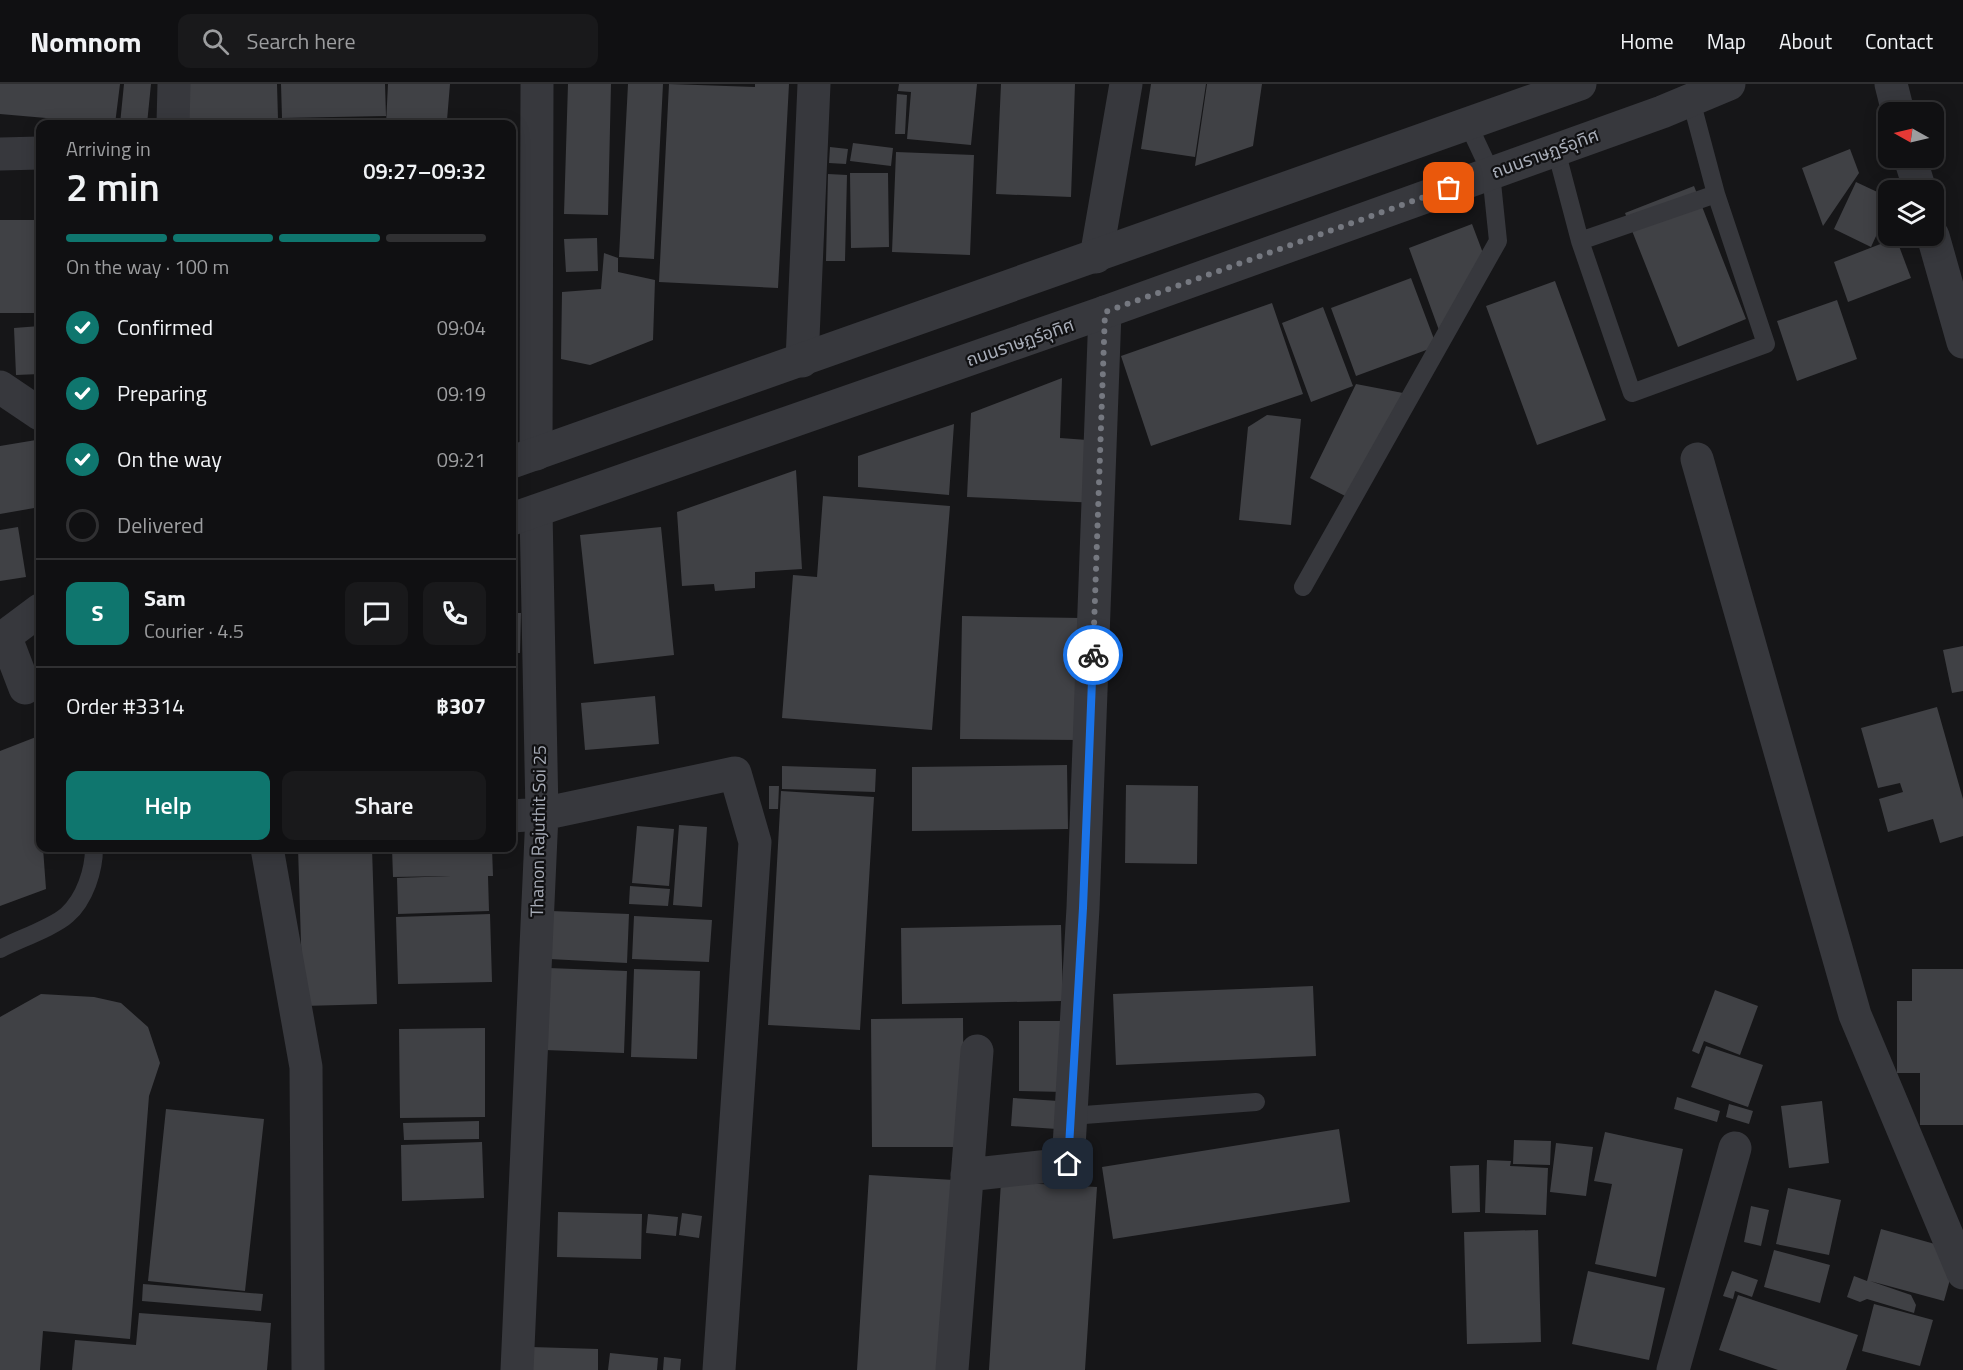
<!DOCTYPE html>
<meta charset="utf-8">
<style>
body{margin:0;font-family:"Titillium Web","Noto Sans Thai",sans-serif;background:#19191b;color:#f1f3f6;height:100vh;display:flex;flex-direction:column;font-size:22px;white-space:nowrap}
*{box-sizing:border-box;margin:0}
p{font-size:20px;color:#9c9d9f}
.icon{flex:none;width:33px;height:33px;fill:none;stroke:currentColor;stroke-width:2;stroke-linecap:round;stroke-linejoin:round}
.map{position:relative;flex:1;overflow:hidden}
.sheet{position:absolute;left:36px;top:36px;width:480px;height:732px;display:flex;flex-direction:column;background:#101012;border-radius:12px;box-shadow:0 3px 15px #0003,0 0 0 2px #303032}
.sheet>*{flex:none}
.needle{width:39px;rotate:278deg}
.buttons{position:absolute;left:1878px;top:18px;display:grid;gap:12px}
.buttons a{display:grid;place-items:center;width:66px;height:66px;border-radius:12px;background:#101012;box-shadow:0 3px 15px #0003,0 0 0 2px #303032;font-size:30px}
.pin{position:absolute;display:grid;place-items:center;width:51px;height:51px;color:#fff;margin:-26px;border-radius:12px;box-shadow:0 3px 9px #0006}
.courier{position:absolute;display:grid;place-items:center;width:60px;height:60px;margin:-30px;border:4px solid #1a73e8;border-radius:50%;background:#fff;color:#222;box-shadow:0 2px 8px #0007}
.headline em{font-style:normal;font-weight:600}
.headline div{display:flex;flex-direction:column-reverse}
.headline{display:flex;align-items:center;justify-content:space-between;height:102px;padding:0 30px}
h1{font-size:39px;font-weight:600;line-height:45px}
.bar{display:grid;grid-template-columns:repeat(4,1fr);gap:9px 6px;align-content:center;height:72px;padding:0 30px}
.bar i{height:8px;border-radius:4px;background:#303032}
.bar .current{background:#0f766e}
.bar p{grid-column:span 4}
.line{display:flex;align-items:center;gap:15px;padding:0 30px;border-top:2px solid #303032}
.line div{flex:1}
.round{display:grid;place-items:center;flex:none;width:63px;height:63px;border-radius:12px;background:#19191b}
ol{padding:0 30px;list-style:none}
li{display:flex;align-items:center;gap:18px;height:66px}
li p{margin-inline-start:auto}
li .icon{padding:6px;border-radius:50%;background:#0f766e;color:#fff;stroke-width:4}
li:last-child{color:#9c9d9f}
li i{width:33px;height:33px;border:3px solid #303032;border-radius:50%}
.action{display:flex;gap:12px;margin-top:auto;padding:12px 30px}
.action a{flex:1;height:69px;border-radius:12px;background:#0f766e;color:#fff;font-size:24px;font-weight:600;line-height:69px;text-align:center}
.action a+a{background:#19191b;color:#f1f3f6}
header{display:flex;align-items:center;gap:36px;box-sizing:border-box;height:84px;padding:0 30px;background:#101012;border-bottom:2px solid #303032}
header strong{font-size:28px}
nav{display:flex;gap:33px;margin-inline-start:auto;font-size:21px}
.search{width:420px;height:54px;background:#19191b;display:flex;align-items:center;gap:15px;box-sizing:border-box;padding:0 21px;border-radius:12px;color:#9c9d9f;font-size:22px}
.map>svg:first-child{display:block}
.building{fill:#404145}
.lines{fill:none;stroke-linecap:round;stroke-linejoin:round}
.service{stroke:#37383d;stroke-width:18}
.minor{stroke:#37383d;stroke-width:33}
.tertiary{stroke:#37383d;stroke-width:33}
.done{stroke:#757880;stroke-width:6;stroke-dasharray:0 10.8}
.route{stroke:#1a73e8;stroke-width:8}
.labels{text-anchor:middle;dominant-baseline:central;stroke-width:4.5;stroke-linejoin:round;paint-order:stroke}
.street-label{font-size:18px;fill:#a8adb8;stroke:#111113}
</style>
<header>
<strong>Nomnom</strong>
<div class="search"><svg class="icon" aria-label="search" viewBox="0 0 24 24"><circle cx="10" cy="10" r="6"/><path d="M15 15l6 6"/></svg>Search here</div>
<nav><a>Home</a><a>Map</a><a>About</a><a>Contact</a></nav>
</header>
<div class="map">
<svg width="1963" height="1286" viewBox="0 0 1963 1286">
<rect width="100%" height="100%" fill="#161618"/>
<path class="building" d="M 0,0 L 120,0 L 115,40 L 0,30 Z
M 124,0 L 151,0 L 147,40 L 120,40 Z
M 184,0 L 277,0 L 278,35 L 185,37 Z
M 281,0 L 385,0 L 386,32 L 282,34 Z
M 388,0 L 450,0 L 447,36 L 440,35 L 440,40 L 386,40 Z
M 568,0 L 611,0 L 608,131 L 564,130 Z
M 628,0 L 663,0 L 654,175 L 619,173 Z
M 669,0 L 755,3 L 755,0 L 789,0 L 778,204 L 659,198 Z
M 899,0 L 977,0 L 971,61 L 907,55 L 911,8 L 898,7 Z
M 1001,0 L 1075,0 L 1071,113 L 996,110 Z
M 1151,0 L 1206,0 L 1195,73 L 1141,65 Z
M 1207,0 L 1262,0 L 1253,62 L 1195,82 Z
M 897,10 L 907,11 L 905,50 L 895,50 Z
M 377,34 L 377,40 L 202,40 L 202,38 Z
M 853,59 L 893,64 L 891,82 L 850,77 Z
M 830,63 L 848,65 L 846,80 L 829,79 Z
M 1850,65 L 1859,89 L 1823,142 L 1802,84 Z
M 896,68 L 974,71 L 970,171 L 892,168 Z
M 850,89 L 888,89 L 889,163 L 851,164 Z
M 828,90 L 847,91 L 845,177 L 826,177 Z
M 1856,98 L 1888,113 L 1888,126 L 1871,163 L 1834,145 Z
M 1694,102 L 1746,235 L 1678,263 L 1625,129 Z
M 0,136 L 40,136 L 40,229 L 0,229 Z
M 1472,140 L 1486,177 L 1440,249 L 1409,164 Z
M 597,154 L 598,187 L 566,188 L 564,155 Z
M 1896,154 L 1911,194 L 1848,218 L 1834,178 Z
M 604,169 L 618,174 L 618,188 L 655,196 L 653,256 L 590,281 L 561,275 L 562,208 L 601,205 Z
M 1411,194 L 1434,255 L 1429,265 L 1356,292 L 1331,224 Z
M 1555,197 L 1606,336 L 1537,361 L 1486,222 Z
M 1837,216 L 1857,275 L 1797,297 L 1777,237 Z
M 1272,219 L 1303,310 L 1151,362 L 1121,272 Z
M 1323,223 L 1353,302 L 1311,318 L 1282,239 Z
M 40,242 L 40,290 L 16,291 L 14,244 Z
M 1062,294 L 1060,354 L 1101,357 L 1099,419 L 967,413 L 971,329 Z
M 1356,300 L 1403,309 L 1351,415 L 1310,394 Z
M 1267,331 L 1301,335 L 1291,441 L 1239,436 L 1248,343 Z
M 954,340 L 949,411 L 858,403 L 858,372 Z
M 36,356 L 40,384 L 40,423 L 0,430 L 0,362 Z
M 796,386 L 802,485 L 755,488 L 755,504 L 715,507 L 714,500 L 682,502 L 677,428 Z
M 823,412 L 950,422 L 932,646 L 782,634 L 793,491 L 817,493 Z
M 18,443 L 26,493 L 0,497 L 0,446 Z
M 661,443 L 674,571 L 594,580 L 580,451 Z
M 512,529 L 521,529 L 520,569 L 512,569 Z
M 962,532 L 1082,534 L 1080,656 L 960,655 Z
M 1963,562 L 1963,607 L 1952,609 L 1943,566 Z
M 512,599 L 518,599 L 518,635 L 512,635 Z
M 655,612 L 659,660 L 585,666 L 581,619 Z
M 1937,623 L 1963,715 L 1963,752 L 1940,759 L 1933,735 L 1888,748 L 1879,715 L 1903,708 L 1900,699 L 1878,704 L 1861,644 Z
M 512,640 L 517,640 L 517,697 L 512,696 Z
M 36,653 L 40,764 L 43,764 L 46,805 L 0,822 L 0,667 Z
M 1067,681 L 1068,745 L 912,747 L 912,683 Z
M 782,682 L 876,685 L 875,708 L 782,705 Z
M 1126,701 L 1198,702 L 1197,780 L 1125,779 Z
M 769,702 L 779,702 L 778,725 L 769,725 Z
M 781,707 L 874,713 L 860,946 L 768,941 Z
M 679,741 L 707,743 L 702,823 L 673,821 Z
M 637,742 L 674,745 L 669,802 L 632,799 Z
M 298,764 L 372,764 L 377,920 L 303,922 Z
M 392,764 L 492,764 L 493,792 L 488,792 L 489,827 L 398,830 L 397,794 L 451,792 L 393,793 Z
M 630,802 L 670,805 L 668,822 L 629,820 Z
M 551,827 L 629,830 L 627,879 L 549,875 Z
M 490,830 L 492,898 L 398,900 L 396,833 Z
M 634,832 L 712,836 L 709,878 L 632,875 Z
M 1061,841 L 1063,917 L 902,920 L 901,844 Z
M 548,884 L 627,887 L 624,969 L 545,966 Z
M 634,885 L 700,887 L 697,975 L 631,973 Z
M 1912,885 L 1963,885 L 1963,1041 L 1920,1041 L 1920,989 L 1897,989 L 1897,917 L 1912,917 Z
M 1313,902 L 1316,972 L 1116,981 L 1113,910 Z
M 1715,906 L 1758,922 L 1740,971 L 1704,957 L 1699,970 L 1692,967 Z
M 41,910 L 94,913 L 121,919 L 148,943 L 160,979 L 149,1012 L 130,1255 L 43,1247 L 40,1286 L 0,1286 L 0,933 Z
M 963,934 L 964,1063 L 872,1063 L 871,935 Z
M 1019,937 L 1066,937 L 1065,1008 L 1019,1007 Z
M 485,944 L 485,1033 L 400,1034 L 399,945 Z
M 1706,962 L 1763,981 L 1748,1023 L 1691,1003 Z
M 1677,1013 L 1720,1027 L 1717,1038 L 1674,1025 Z
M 1013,1014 L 1059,1017 L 1057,1045 L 1011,1042 Z
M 1822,1017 L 1829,1079 L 1789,1084 L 1781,1022 Z
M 1729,1020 L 1753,1027 L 1749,1040 L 1726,1033 Z
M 166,1025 L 264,1035 L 245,1207 L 148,1197 Z
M 479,1037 L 479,1055 L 404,1056 L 403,1039 Z
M 1339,1045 L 1350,1118 L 1113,1155 L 1102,1083 Z
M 1605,1048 L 1683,1065 L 1656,1193 L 1595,1180 L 1612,1100 L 1594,1097 Z
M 1514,1056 L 1551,1057 L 1550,1081 L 1513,1080 Z
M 482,1058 L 484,1114 L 402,1117 L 401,1061 Z
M 1556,1059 L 1593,1063 L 1586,1112 L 1550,1108 Z
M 1487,1076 L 1511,1077 L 1510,1082 L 1548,1084 L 1546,1131 L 1485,1129 Z
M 1479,1081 L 1480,1128 L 1452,1129 L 1450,1082 Z
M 869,1091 L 954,1096 L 943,1286 L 857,1286 Z
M 1001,1098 L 1097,1103 L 1085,1286 L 989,1286 Z
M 1788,1104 L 1841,1116 L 1829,1171 L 1776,1160 Z
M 1751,1122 L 1769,1126 L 1761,1162 L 1744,1158 Z
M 558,1128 L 642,1130 L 641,1175 L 557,1173 Z
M 682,1129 L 702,1132 L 699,1154 L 679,1151 Z
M 648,1130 L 678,1133 L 676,1152 L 646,1149 Z
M 1881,1145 L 1942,1162 L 1956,1174 L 1944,1217 L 1870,1197 L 1911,1211 L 1916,1221 L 1914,1229 L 1867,1215 L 1860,1218 L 1847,1213 L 1854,1192 L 1867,1197 Z
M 1538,1146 L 1541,1258 L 1467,1260 L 1464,1148 Z
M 1774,1166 L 1830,1181 L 1820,1219 L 1764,1203 Z
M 1588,1187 L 1665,1204 L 1649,1276 L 1572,1260 Z
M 1732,1187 L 1758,1196 L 1752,1213 L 1735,1207 L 1733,1215 L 1723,1212 Z
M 143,1200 L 263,1210 L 261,1227 L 142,1217 Z
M 1738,1211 L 1858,1251 L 1846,1286 L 1778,1286 L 1719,1266 Z
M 1874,1220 L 1933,1236 L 1920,1282 L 1862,1267 Z
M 139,1229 L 271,1239 L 267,1286 L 72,1286 L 75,1256 L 136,1261 Z
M 531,1263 L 598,1265 L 598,1286 L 530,1286 Z
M 610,1269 L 658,1274 L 657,1286 L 608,1286 Z
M 664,1273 L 681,1275 L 680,1286 L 663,1286 Z"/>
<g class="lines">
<path class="service" d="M 1556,66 L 1580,157 L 1632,309 L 1766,260 L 1716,110 L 1691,16
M 1580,157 L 1716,110
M 1303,503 L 1498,157 L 1491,89 L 1468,40
M 0,865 C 17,856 54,843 67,831 C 85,815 94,786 94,764
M 1071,1032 L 1256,1018"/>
<path class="minor" d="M 1891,0 L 1898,28
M 173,40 L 174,0
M 0,70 L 40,69
M 1910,74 L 1920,106
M 1933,152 L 1963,258
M 1096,173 L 1126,0
M 802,277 L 814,0
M 0,303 L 40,330
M 536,370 L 537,0
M 1697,375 L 1855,931 L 1963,1189
M 512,732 L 542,730 L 735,689 L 755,758 L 719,1286
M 267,764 L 306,983 L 308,1286
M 967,1091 L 1068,1080 L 1083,824 L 1105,228
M 517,1286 L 542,730 L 536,427
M 952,1286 L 977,967
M 1673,1286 L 1735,1064"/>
<path class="tertiary" d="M 512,378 L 1580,0
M 512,435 L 1105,228 L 1662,28 L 1729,0
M 6,554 L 25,604
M 0,556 L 40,526"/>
</g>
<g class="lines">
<path class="done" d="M 1093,571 L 1105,228 L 1449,104"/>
<path class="route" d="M 1068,1080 L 1083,824 L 1093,571"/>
</g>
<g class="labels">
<g class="street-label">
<text transform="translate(1545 69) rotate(-20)">ถนนราษฏร์อุทิศ</text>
<text transform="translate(1020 258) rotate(-19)">ถนนราษฏร์อุทิศ</text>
<text transform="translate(538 747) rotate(-89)">Thanon Rajuthit Soi 25</text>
</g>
</g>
</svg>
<div class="buttons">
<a><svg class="needle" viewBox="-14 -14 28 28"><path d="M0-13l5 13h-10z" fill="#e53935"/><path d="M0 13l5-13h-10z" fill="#9c9d9f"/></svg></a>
<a><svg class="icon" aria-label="layers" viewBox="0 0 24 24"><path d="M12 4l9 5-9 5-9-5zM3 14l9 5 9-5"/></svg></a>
</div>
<div class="pin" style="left:1449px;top:104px;background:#ea580c"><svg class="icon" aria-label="bag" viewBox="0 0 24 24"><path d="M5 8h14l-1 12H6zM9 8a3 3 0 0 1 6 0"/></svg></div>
<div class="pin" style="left:1068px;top:1080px;background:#1f2937"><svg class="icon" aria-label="home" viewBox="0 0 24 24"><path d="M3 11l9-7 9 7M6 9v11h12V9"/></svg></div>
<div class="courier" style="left:1093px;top:571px"><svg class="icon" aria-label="bike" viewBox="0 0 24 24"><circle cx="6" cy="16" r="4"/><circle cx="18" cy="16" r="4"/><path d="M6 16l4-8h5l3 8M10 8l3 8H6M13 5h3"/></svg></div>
<section class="sheet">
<div class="headline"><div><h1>2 min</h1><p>Arriving in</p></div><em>09:27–09:32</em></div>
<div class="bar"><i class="current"></i><i class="current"></i><i class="current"></i><i></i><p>On the way · 100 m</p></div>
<ol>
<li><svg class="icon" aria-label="check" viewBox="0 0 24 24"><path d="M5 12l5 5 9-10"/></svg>Confirmed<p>09:04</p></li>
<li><svg class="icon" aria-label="check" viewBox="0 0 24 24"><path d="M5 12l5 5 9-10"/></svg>Preparing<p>09:19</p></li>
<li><svg class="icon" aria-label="check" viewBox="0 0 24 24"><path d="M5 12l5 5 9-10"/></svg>On the way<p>09:21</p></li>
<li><i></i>Delivered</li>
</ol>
<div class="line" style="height:108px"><b class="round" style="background:#0f766e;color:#fff">S</b><div><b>Sam</b><p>Courier · 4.5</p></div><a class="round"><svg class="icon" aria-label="chat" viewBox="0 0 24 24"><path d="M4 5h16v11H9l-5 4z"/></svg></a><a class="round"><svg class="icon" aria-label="phone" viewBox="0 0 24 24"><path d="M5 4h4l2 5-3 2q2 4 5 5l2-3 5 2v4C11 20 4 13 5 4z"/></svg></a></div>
<div class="line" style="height:78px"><div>Order #3314</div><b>฿307</b></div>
<div class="action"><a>Help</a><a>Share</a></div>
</section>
</div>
